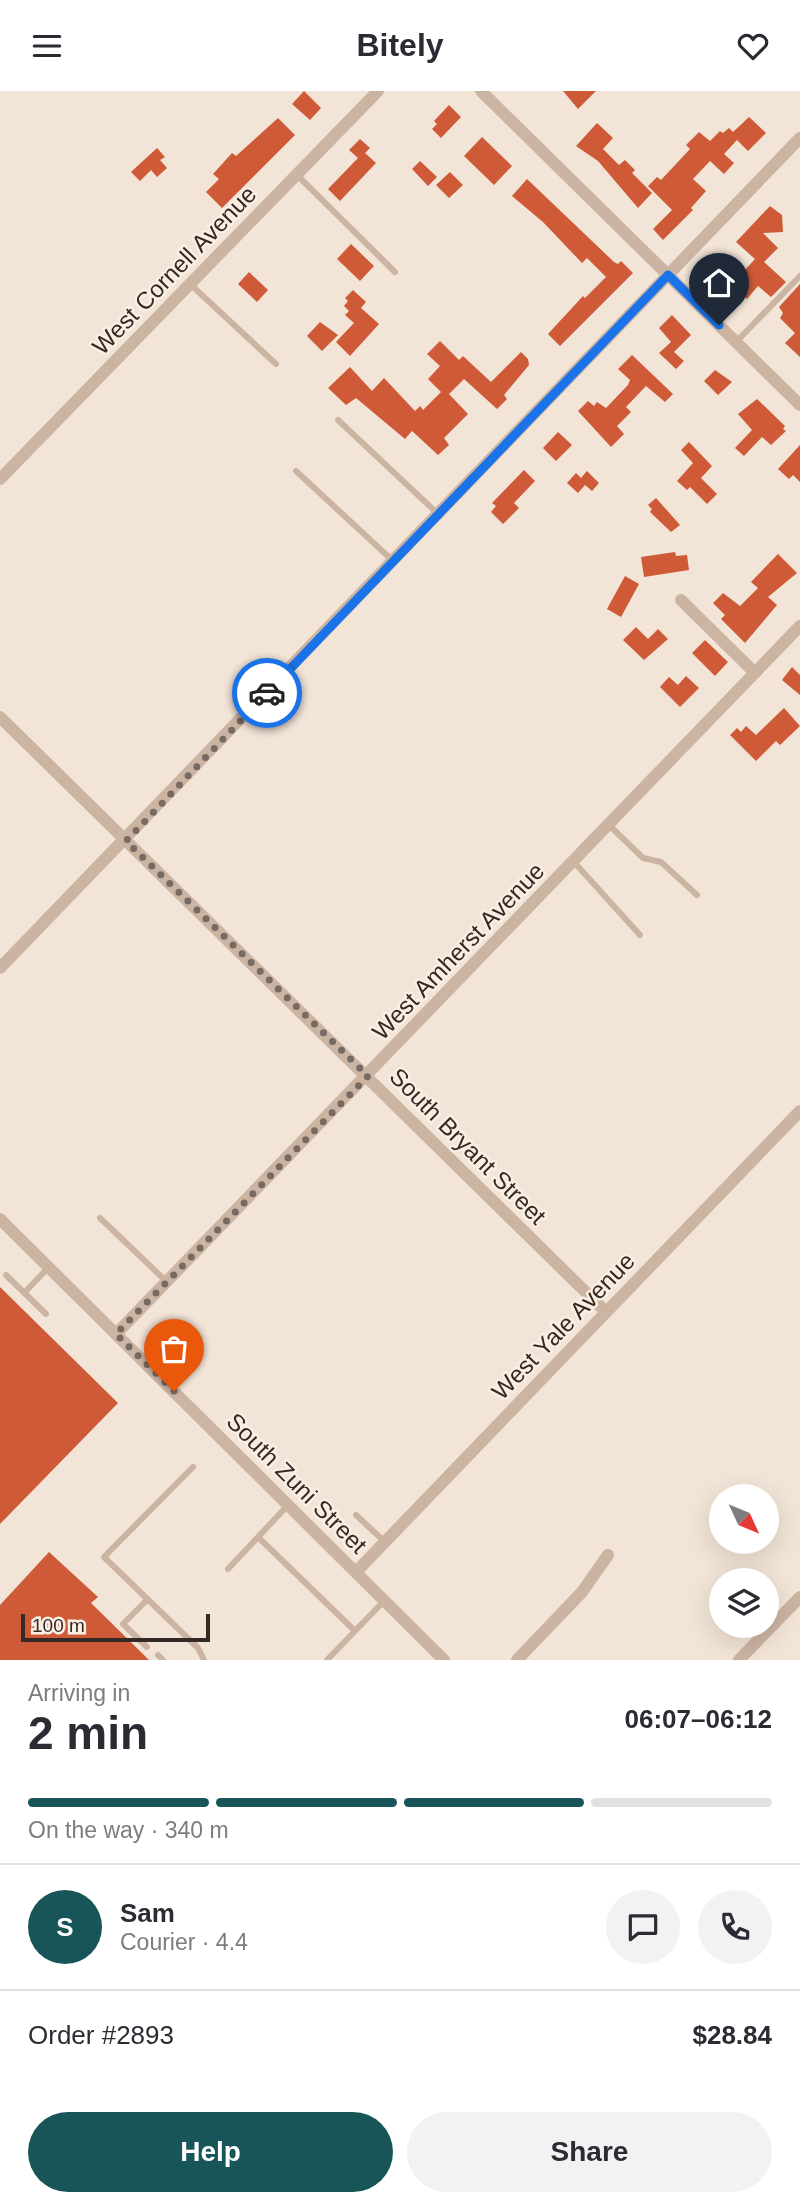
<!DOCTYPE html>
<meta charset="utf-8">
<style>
body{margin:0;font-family:Arial,sans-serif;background:#f2f2f3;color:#2b2b33;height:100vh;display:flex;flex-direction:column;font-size:26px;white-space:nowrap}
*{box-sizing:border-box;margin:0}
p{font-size:23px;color:#7c7c81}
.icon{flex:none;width:38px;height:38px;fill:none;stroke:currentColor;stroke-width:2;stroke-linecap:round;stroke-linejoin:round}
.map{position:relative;height:1569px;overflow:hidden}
.details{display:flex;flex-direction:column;background:#fff;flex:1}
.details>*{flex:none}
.needle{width:46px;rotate:134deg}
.controls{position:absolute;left:709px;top:1393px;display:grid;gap:14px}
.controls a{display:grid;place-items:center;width:70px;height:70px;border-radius:50%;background:#fff;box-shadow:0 7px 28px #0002;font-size:35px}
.scale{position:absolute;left:21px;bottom:18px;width:189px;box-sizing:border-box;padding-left:7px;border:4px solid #342925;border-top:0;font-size:19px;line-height:24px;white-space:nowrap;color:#342925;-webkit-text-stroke:5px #faefe2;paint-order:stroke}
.pin{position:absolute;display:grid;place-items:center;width:60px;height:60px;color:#fff;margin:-72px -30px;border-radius:50% 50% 50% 0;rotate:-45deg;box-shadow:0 0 7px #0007}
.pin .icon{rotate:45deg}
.courier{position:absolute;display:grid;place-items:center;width:70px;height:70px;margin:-35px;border:5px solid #1a73e8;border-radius:50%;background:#fff;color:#222;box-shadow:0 2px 9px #0007}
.head em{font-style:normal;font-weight:700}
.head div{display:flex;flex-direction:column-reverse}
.head{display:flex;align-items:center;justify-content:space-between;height:119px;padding:0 28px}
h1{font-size:46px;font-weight:700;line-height:52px}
.bar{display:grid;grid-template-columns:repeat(4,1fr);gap:10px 7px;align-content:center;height:84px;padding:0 28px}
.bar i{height:9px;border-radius:5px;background:#e1e1e2}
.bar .current{background:#185558}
.bar p{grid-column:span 4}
.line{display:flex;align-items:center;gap:18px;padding:0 28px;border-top:2px solid #e1e1e2}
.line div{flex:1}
.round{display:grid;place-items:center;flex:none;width:74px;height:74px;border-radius:37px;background:#f2f2f3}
.primary-button{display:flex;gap:14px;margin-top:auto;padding:14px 28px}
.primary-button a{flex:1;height:80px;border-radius:42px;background:#185558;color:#fff;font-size:28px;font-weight:700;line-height:80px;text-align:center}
.primary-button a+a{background:#f2f2f3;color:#2b2b33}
header{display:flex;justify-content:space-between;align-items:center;height:91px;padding:0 28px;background:#fff;font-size:32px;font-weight:700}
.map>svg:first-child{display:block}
.building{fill:#ce5a38}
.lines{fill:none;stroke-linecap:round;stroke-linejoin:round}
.lane{stroke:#cbb4a2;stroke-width:6}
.street{stroke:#cbb4a2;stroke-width:12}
.done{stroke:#766a63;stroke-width:7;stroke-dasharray:0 12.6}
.route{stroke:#1a73e8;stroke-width:9}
.labels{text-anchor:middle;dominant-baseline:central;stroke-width:5;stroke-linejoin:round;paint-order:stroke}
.street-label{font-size:24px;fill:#342925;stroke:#faefe2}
</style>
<header><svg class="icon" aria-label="menu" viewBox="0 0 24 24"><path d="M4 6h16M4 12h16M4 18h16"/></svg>Bitely<svg class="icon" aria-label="heart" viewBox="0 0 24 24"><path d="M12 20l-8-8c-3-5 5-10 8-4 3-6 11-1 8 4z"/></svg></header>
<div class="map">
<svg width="800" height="1569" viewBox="0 0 800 1569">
<rect width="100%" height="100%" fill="#f2e4d6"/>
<path class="building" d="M 304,0 L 321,17 L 310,29 L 292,13 Z
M 563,0 L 596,0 L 578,18 Z
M 449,14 L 461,26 L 441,47 L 432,38 L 437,33 L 434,30 Z
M 749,26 L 766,42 L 748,60 L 737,49 L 724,63 L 734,72 L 724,83 L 710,70 L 693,88 L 706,100 L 691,117 L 693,119 L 663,149 L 653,138 L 672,119 L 648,95 L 657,86 L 661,89 L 690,58 L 686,54 L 699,41 L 710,50 L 720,40 L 723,42 L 729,37 L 733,41 Z
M 278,27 L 295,44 L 222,117 L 206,101 L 219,88 L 213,83 L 232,62 L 236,65 Z
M 597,32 L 613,47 L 603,58 L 619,74 L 625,69 L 635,79 L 632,82 L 652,102 L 638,117 L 598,70 L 576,55 Z
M 482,46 L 512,75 L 494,94 L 464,65 Z
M 360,48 L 370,57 L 365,62 L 376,72 L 340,110 L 328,98 L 358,67 L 349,59 Z
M 157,57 L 165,66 L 160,69 L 167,77 L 157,86 L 151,79 L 140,90 L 131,81 Z
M 420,70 L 437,86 L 428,95 L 412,78 Z
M 450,81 L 463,94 L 449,107 L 436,94 Z
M 527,88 L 614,171 L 618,173 L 621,170 L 633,182 L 560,255 L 548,243 L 583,205 L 585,207 L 606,186 L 587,167 L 582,172 L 543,131 L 512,105 Z
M 770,115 L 782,124 L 783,141 L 763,142 L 778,157 L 764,171 L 786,191 L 771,206 L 758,195 L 747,208 L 731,194 L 755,168 L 736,151 Z
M 351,153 L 374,175 L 360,190 L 337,168 Z
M 711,175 L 730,190 L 718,205 L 698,189 Z
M 249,181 L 268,199 L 257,211 L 238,193 Z
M 800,193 L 800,266 L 785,252 L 795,242 L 780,227 L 783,222 L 779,216 Z
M 353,199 L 366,211 L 361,217 L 379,233 L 350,265 L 336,251 L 354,232 L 345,224 L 349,220 L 344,215 L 348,210 L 345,207 Z
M 672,224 L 691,244 L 674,261 L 684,270 L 676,278 L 659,262 L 671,251 L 659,237 Z
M 320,231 L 338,244 L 322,260 L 307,245 Z
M 440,250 L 459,269 L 463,265 L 491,291 L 521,261 L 528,268 L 529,274 L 504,304 L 507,308 L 497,318 L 464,288 L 449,303 L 468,323 L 444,347 L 449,354 L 438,364 L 412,340 L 405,348 L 356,307 L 346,314 L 328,297 L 350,276 L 372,300 L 384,287 L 415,320 L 420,315 L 423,319 L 441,301 L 428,288 L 440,275 L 427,263 Z
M 632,264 L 673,303 L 665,311 L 646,295 L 626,316 L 631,321 L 617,335 L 624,343 L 611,356 L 578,320 L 588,310 L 594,315 L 597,311 L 606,317 L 628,294 L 630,289 L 618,278 Z
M 715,279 L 732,291 L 718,304 L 704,290 Z
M 757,308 L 785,335 L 783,338 L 786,340 L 771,354 L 762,346 L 744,365 L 735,357 L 752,339 L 738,323 Z
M 558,341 L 572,354 L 556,370 L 543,357 Z
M 689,351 L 712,375 L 701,387 L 717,403 L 707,413 L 690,396 L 687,399 L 677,390 L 693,372 L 681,359 Z
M 800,354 L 800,391 L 793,384 L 789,388 L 778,378 Z
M 524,379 L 535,390 L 514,412 L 519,417 L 503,433 L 491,421 L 496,415 L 492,412 Z
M 587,380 L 599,392 L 592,400 L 585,394 L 578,402 L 567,392 L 576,382 L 581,387 Z
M 656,407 L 680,434 L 671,441 L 650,421 L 652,418 L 648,414 Z
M 675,461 L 676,465 L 687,464 L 689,479 L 644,486 L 641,466 Z
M 778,463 L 797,482 L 768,506 L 777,514 L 745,552 L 721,528 L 725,524 L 713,512 L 723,502 L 740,515 L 758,497 L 751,491 Z
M 625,485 L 639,493 L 621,526 L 607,518 Z
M 636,536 L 648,548 L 658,538 L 668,548 L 644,569 L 623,549 Z
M 705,549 L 728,571 L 715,585 L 692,562 Z
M 792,576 L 800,584 L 800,604 L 782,589 Z
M 686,585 L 699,597 L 680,616 L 660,596 L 669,586 L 678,594 Z
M 784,617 L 800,635 L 780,654 L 776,650 L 756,670 L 730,644 L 737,637 L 741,641 L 746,635 L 756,644 Z
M 0,1196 L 118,1312 L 0,1433 Z
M 49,1461 L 98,1506 L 91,1512 L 149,1569 L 0,1569 L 0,1514 Z"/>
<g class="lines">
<path class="lane" d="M 297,84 L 395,181
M 190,193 L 276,273
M 736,251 L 800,185
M 338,329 L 437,422
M 296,380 L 392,469
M 609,734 L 643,767 L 661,771 L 697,804
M 574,771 L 640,844
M 100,1127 L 167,1191
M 6,1184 L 46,1223
M 24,1202 L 49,1176
M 193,1376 L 104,1466 L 198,1557 L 204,1569
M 356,1424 L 385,1451
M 258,1446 L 355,1540 L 384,1510
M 228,1478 L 289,1413
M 147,1556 L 123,1533 L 148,1508
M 158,1564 L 163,1569
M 327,1569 L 355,1540"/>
<path class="street" d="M 481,0 L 800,314
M 0,388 L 378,0
M 681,509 L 755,582
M 0,626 L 606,1221
M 0,877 L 800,47
M 0,1128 L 444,1569
M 116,1243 L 800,535
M 357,1480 L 800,1020
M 517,1569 L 582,1501 L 608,1464
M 739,1569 L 800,1506"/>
</g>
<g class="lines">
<path class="done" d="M 174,1300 L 116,1243 L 368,985 L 126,750 L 267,602"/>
<path class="route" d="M 267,602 L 668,184 L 719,234"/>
</g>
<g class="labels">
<g class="street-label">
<text transform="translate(174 179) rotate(-46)">West Cornell Avenue</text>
<text transform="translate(458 860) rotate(-46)">West Amherst Avenue</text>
<text transform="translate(468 1055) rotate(45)">South Bryant Street</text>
<text transform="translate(563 1235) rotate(-46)">West Yale Avenue</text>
<text transform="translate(297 1392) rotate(45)">South Zuni Street</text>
</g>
</g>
</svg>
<div class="controls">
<a><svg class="needle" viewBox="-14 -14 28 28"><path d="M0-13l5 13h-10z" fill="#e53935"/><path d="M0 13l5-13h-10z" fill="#7c7c81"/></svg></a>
<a><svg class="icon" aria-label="layers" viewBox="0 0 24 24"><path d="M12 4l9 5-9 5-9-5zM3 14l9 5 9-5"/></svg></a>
</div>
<div class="scale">100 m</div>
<div class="pin" style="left:174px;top:1300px;background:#ea580c"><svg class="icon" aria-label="bag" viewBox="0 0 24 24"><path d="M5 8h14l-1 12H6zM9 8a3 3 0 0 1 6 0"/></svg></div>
<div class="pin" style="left:719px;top:234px;background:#1f2937"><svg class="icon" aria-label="home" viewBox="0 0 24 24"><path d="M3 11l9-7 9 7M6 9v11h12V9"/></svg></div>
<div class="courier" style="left:267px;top:602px"><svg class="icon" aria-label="car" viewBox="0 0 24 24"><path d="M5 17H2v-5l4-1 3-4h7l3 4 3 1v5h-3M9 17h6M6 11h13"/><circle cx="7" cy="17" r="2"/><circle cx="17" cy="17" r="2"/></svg></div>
</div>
<section class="details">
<div class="head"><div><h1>2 min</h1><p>Arriving in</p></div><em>06:07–06:12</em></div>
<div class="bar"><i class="current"></i><i class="current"></i><i class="current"></i><i></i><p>On the way · 340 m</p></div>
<div class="line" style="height:126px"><b class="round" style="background:#185558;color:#fff">S</b><div><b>Sam</b><p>Courier · 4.4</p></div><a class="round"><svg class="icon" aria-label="chat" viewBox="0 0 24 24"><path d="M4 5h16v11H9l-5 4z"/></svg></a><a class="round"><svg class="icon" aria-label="phone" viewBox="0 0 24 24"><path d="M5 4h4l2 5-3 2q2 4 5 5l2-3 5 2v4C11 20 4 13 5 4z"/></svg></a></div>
<div class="line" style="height:91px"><div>Order #2893</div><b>$28.84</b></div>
<div class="primary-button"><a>Help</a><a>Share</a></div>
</section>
